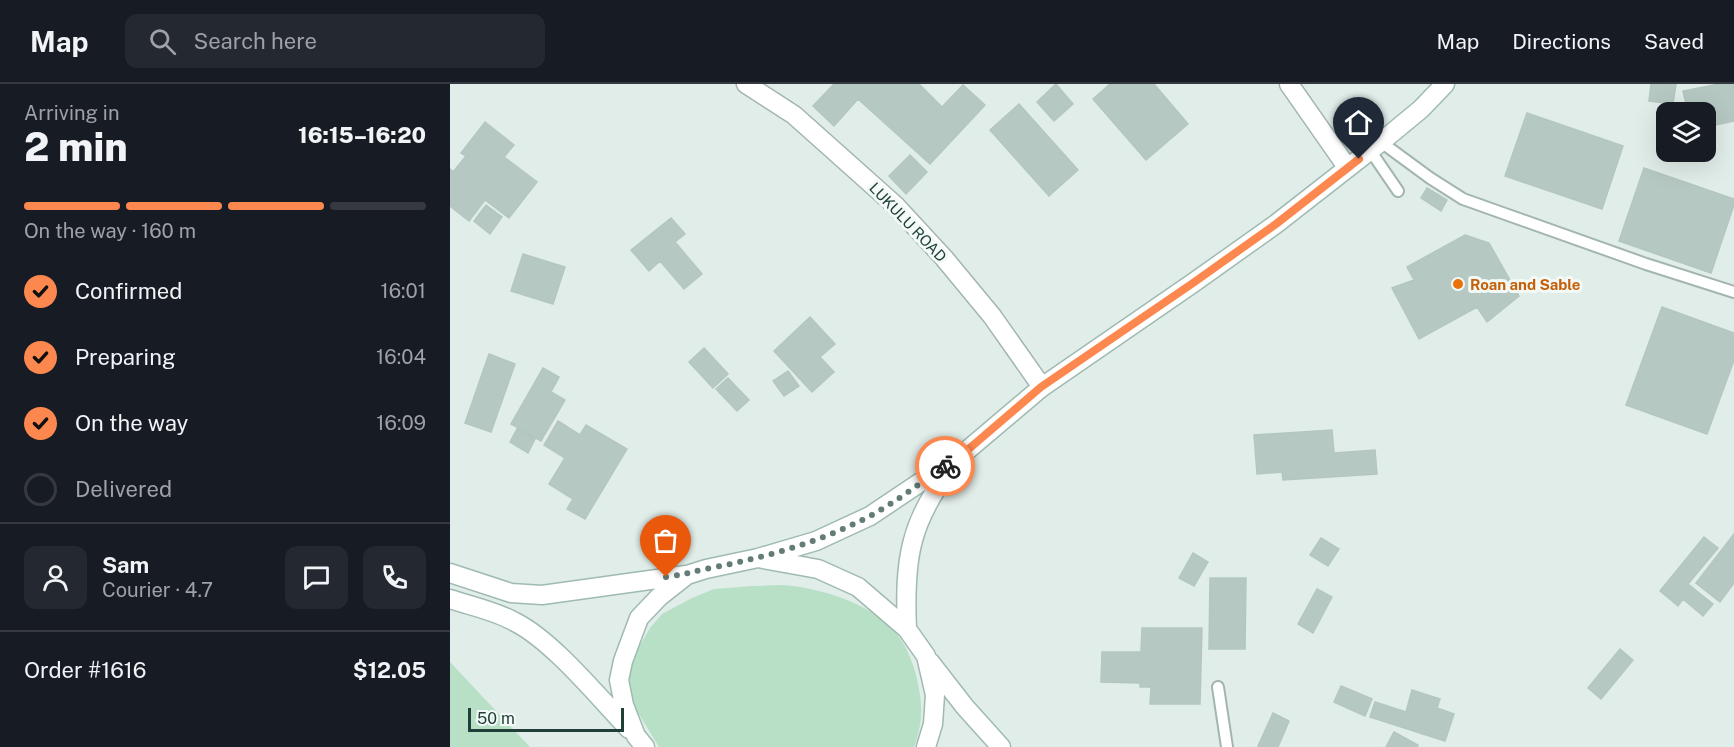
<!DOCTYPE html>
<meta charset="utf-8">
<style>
body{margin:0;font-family:"Public Sans",sans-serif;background:#242831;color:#f1f3f6;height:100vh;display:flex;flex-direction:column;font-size:22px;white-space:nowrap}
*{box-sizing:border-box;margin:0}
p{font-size:20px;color:#9ea1a6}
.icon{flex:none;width:33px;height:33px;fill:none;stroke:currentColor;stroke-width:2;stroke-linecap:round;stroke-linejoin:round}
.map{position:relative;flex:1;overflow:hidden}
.details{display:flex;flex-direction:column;background:#171b24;width:450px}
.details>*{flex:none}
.tools{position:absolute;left:1206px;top:18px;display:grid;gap:12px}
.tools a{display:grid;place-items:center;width:60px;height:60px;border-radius:12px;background:#171b24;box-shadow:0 6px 24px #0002;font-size:30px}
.scale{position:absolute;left:18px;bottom:15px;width:156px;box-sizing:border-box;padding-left:6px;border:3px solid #203f39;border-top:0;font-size:16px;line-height:21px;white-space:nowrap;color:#203f39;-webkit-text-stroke:4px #f2f9f6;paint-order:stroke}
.pin{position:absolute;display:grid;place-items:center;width:51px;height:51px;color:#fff;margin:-62px -26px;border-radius:50% 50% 50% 0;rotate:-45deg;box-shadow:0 0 6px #0007}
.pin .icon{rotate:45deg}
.courier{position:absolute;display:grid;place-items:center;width:60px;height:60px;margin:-30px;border:4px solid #fd884f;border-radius:50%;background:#fff;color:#222;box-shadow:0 2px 8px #0007}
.summary em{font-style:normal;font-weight:800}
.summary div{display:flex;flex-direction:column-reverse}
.summary{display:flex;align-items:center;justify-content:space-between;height:102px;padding:0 24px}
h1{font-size:39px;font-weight:800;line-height:45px}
.bar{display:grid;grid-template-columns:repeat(4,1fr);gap:9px 6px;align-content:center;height:72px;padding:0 24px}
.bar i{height:8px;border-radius:4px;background:#363941}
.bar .current{background:#fd884f}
.bar p{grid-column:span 4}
.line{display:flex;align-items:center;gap:15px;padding:0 24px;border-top:2px solid #363941}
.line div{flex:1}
.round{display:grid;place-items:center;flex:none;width:63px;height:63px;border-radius:12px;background:#242831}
ol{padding:0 24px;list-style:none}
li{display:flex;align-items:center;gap:18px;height:66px}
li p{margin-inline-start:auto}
li .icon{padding:6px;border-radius:50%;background:#fd884f;color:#111;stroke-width:4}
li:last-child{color:#9ea1a6}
li i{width:33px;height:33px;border:3px solid #363941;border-radius:50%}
header{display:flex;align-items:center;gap:36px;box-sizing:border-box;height:84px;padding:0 30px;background:#171b24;border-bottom:2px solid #363941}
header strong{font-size:28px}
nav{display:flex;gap:33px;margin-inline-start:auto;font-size:21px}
.search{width:420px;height:54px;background:#242831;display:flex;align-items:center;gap:15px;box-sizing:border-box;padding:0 21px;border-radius:12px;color:#9ea1a6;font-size:22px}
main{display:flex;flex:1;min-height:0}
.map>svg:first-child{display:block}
.green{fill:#b8e0c6}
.building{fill:#b6c8c2;stroke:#b3c7c0;stroke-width:1.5}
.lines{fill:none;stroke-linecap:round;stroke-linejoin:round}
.lane-casing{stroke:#a3b5b1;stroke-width:14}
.street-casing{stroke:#a3b5b1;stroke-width:21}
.secondary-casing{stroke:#9fbab2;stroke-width:21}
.lane{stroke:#fff;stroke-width:10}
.street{stroke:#fff;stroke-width:18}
.secondary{stroke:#fff;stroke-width:18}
.done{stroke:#647c77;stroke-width:6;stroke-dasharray:0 10.8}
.route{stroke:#fd884f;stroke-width:8}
.food-dot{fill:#e8710a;stroke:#f2f9f6;stroke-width:2}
.labels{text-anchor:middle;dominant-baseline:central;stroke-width:6;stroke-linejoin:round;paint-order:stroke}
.street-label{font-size:15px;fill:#203f39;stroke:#f2f9f6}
.food-label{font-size:15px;font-weight:bold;fill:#c56008;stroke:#f2f9f6;text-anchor:start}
</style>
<header>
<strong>Map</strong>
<div class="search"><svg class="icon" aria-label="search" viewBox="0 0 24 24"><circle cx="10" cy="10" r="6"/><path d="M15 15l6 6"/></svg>Search here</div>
<nav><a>Map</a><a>Directions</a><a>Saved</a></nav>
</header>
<main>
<section class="details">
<div class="summary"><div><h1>2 min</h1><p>Arriving in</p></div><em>16:15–16:20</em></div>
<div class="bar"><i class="current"></i><i class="current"></i><i class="current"></i><i></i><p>On the way · 160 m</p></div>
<ol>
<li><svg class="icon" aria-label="check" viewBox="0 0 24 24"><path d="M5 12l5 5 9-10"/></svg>Confirmed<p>16:01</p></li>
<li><svg class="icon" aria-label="check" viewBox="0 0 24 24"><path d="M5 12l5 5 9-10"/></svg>Preparing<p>16:04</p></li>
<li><svg class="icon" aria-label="check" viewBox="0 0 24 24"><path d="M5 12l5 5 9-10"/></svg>On the way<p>16:09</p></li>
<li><i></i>Delivered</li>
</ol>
<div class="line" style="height:108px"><a class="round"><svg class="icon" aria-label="person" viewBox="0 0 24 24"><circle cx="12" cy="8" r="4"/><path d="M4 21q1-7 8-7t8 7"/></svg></a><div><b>Sam</b><p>Courier · 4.7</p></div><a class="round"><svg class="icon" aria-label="chat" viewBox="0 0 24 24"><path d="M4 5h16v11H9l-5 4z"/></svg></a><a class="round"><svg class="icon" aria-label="phone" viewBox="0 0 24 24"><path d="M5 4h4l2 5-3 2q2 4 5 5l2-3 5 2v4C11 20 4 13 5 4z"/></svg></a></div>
<div class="line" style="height:78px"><div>Order #1616</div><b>$12.05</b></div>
</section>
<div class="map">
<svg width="1284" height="663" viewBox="0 0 1284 663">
<rect width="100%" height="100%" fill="#e1ede9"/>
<path class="green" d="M 302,502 C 315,502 330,500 343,502 C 380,507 426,522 449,553 C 458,565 464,582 467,595 C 473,621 473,639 464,663 L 209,663 L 184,622 L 177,596 L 188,565 L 200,544 L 212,530 L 242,514 L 264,505 Z
M 0,578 L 80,663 L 0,663 Z"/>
<path class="building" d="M 384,0 L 469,0 L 492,23 L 513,1 L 535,21 L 480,80 L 408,15 L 384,42 L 363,22 Z
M 606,0 L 623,20 L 604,37 L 587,18 Z
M 660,0 L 704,0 L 738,40 L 696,76 L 643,15 Z
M 1201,0 L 1226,0 L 1223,20 L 1199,17 Z
M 1269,0 L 1284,0 L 1284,37 L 1256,43 L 1256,28 L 1238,28 L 1233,7 Z
M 569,20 L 628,86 L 599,112 L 540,46 Z
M 1077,29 L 1173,62 L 1152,125 L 1055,92 Z
M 35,38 L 64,61 L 54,73 L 87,98 L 59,134 L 35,116 L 19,137 L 0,122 L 0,85 L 3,88 L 16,72 L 11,69 Z
M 460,71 L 477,88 L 456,110 L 439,92 Z
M 1194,84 L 1284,115 L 1284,121 L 1261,189 L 1169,157 Z
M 977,104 L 997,116 L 991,127 L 971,114 Z
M 36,121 L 52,133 L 40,150 L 24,137 Z
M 221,134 L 235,150 L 225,158 L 252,190 L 234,205 L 210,177 L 199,187 L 181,166 Z
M 1015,151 L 1039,159 L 1069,212 L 1037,238 L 1027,223 L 969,255 L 942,204 L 964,196 L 957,183 Z
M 73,170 L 115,183 L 103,220 L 61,207 Z
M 1212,223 L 1284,249 L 1284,276 L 1257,350 L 1176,321 Z
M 360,233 L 385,260 L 370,273 L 384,288 L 362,308 L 324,267 Z
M 254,264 L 278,290 L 263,304 L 239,278 Z
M 39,270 L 65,280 L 41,348 L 15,339 Z
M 93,284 L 109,293 L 101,308 L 115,316 L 91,357 L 61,340 Z
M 338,287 L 349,302 L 334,312 L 323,297 Z
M 278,294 L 299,316 L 287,327 L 266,305 Z
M 108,337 L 130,351 L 136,341 L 177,365 L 135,435 L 117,425 L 123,415 L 99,400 L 115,374 L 94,361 Z
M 67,345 L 85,355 L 78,369 L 60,358 Z
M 882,346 L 884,369 L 925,366 L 927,390 L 833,396 L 832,388 L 807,390 L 804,351 Z
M 1284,450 L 1284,499 L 1270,518 L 1246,499 Z
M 1254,453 L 1268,464 L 1238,500 L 1263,520 L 1253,532 L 1233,515 L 1228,522 L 1210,507 Z
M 871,454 L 889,465 L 878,482 L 860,471 Z
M 743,469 L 758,478 L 744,502 L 729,494 Z
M 760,494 L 796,494 L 795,565 L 759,565 Z
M 867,505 L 882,513 L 863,549 L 848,540 Z
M 692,544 L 752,544 L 750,620 L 700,620 L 701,603 L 690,603 L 690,599 L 651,598 L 652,568 L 691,568 Z
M 1170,565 L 1183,576 L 1151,615 L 1138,604 Z
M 891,602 L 922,615 L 915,632 L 884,618 Z
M 962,606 L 990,615 L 987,624 L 1004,630 L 995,657 L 920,633 L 925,618 L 956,628 Z
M 823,629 L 839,637 L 828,663 L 811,663 L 808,662 Z
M 944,648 L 968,661 L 967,663 L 936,663 Z"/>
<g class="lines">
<g class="lane-casing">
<path id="lane" d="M 931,58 L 980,94 L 1013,115 L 1196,180 L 1284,208
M 920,66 L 948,107
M 768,603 L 777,663"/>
</g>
<g class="street-casing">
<path id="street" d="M 296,0 L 344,31 L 446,122 L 494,174 L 542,232 L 592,303
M 839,0 L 897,83"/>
</g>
<g class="secondary-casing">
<path id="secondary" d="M 308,474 L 366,457 L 420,432 L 514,369 L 592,303 L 743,199 L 826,140 L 931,58 L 971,25 L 995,0
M 0,489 L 61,509 L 92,511 L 236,491
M 0,515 C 21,522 46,527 65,538 C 103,557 149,614 179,645
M 457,545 C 454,477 459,437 503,382
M 480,578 L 515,623 L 551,663
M 195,663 L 186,652 L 174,621 L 169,596 L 173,577 L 189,534 L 209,513 L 237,491 L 256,485 L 308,474 L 368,485 L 408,503 L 457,545 L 476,572 L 485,611 L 483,640 L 476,663"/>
</g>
<use href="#lane" class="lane"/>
<use href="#street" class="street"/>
<use href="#secondary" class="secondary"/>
</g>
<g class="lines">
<path class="done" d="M 216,493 C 232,491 245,487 261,484 C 316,473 368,459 418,433 C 445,419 470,399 495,382"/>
<path class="route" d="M 495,382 L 514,369 L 591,303 L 743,199 L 826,140 L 909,75"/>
</g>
<circle class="food-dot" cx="1008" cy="200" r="6"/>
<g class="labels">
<g class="street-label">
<text transform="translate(458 138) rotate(46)">LUKULU ROAD</text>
</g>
<g class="food-label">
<text x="1020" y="200">Roan and Sable</text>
</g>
</g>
</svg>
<div class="tools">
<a><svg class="icon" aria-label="layers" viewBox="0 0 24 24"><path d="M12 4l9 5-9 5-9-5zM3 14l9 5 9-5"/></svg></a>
</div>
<div class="scale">50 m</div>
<div class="pin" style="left:216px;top:493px;background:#ea580c"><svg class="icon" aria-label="bag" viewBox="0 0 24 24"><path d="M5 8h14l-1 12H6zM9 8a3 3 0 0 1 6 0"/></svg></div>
<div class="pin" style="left:909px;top:75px;background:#1f2937"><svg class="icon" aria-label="home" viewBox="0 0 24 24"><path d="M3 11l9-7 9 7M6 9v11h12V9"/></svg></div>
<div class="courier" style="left:495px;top:382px"><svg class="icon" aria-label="bike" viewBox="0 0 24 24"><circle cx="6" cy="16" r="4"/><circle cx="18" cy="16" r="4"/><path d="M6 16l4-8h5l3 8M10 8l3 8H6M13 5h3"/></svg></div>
</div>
</main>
